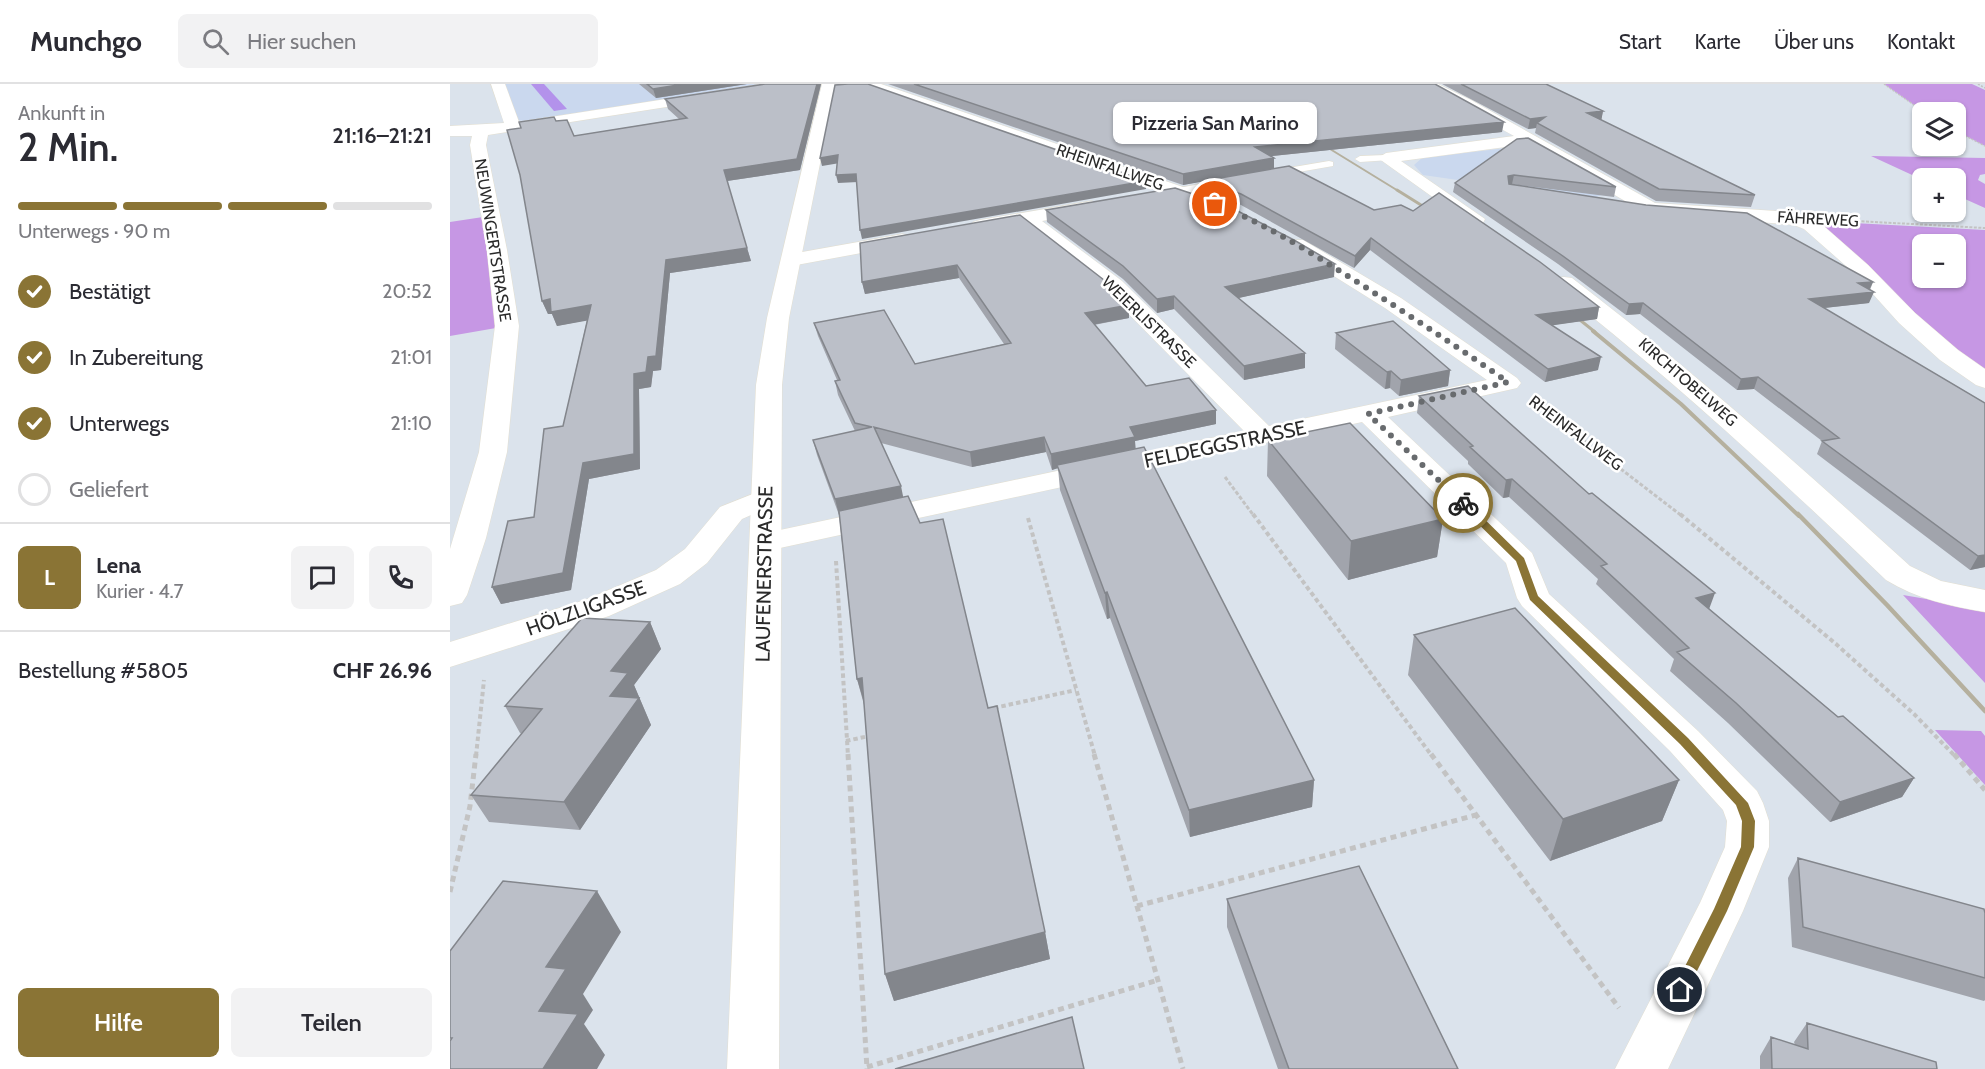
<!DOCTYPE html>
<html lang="de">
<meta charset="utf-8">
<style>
body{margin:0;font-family:Cabin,sans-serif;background:#f2f2f3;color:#2b2b33;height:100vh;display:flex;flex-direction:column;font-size:22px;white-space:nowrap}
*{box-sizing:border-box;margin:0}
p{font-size:20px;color:#7c7c81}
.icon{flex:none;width:33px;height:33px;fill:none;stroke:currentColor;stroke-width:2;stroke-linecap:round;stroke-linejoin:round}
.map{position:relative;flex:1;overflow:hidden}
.details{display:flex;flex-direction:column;background:#fff;width:450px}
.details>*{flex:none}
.tools{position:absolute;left:1462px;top:18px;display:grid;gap:12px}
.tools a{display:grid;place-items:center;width:54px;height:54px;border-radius:9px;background:#fff;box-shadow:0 2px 4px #0004;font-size:30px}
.pin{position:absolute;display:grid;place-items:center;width:51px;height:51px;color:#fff;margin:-26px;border:3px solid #fff;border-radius:50%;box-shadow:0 2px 6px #0007}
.courier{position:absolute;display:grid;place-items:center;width:60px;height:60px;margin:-30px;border:4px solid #8a7435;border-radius:50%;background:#fff;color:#222;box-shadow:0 2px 8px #0007}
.bubble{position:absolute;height:42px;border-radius:9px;background:#fff;box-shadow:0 2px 4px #0004;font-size:20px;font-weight:600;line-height:42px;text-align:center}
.summary em{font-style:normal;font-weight:600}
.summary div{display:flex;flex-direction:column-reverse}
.summary{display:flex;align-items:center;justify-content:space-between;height:102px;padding:0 18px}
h1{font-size:39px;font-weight:600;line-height:45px}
.bar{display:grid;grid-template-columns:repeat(4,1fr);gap:9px 6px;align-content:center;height:72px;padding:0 18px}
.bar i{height:8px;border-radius:4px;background:#e1e1e2}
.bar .on{background:#8a7435}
.bar p{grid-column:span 4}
.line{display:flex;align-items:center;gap:15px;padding:0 18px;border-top:2px solid #e1e1e2}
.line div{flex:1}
.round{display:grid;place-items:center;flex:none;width:63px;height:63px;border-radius:9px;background:#f2f2f3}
ol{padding:0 18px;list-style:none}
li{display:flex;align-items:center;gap:18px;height:66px}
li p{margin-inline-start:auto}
li .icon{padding:6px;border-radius:50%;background:#8a7435;color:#fff;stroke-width:4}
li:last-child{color:#7c7c81}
li i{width:33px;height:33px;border:3px solid #e1e1e2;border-radius:50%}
.primary-button{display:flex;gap:12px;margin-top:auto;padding:12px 18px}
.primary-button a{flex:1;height:69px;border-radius:9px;background:#8a7435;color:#fff;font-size:24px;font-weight:600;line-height:69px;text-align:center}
.primary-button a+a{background:#f2f2f3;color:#2b2b33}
header{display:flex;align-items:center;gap:36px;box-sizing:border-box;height:84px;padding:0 30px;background:#fff;border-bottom:2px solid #e1e1e2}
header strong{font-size:28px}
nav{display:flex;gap:33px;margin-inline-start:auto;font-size:21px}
.search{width:420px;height:54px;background:#f2f2f3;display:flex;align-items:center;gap:15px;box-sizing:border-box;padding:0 21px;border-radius:9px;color:#7c7c81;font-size:22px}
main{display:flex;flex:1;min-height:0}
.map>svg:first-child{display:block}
.education{fill:#cad8ee}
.green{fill:#c697e4;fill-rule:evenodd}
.pitch{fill:#b392eb}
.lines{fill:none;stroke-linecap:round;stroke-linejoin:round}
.lane-casing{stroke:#e3dfd1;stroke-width:1}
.street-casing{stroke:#e3dfd1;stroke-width:1}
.secondary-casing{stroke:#e3dfd1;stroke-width:1}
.path-far4{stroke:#c3c3c3;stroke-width:1.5;stroke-dasharray:2 1.5;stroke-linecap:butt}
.path-far3{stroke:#c3c3c3;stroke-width:2;stroke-dasharray:3 1.5;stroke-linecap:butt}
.path-far2{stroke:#c3c3c3;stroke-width:3;stroke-dasharray:4 2;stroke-linecap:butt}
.path-far1{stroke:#c3c3c3;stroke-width:4;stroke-dasharray:4.5 3;stroke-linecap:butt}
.path{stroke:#c3c3c3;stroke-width:5;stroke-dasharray:6 4.5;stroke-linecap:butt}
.lane{fill:#fff;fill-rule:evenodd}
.street{fill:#fff;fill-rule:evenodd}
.secondary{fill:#fff;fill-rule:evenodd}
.rail-far3{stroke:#b5b09e;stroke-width:2}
.rail-far2{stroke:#b5b09e;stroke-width:3}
.rail-far1{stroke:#b5b09e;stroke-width:4}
.rail{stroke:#b5b09e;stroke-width:4.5}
.wall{fill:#a1a4ac}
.shaded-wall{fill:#83868c}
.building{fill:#bbbfc8;stroke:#83868c;stroke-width:1.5}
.route{fill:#8a7435}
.done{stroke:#686b6e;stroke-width:6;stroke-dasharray:0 10.8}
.labels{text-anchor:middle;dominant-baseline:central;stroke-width:5;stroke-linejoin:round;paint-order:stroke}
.far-street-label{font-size:16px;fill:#2a2a2a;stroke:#fff}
.street-label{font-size:20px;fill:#2a2a2a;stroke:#fff}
</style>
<header>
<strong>Munchgo</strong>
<div class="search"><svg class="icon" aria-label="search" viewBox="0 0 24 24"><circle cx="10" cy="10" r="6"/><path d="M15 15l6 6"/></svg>Hier suchen</div>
<nav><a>Start</a><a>Karte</a><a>Über uns</a><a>Kontakt</a></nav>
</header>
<main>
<section class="details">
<div class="summary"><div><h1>2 Min.</h1><p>Ankunft in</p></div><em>21:16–21:21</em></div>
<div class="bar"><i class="on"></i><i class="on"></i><i class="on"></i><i></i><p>Unterwegs · 90 m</p></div>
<ol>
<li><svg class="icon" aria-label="check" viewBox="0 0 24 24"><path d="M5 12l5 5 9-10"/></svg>Bestätigt<p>20:52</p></li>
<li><svg class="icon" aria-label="check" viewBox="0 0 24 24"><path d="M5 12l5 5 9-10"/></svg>In Zubereitung<p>21:01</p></li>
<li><svg class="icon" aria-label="check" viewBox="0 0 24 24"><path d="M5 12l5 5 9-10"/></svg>Unterwegs<p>21:10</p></li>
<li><i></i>Geliefert</li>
</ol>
<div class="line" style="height:108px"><b class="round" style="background:#8a7435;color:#fff">L</b><div><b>Lena</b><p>Kurier · 4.7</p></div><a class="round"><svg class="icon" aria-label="chat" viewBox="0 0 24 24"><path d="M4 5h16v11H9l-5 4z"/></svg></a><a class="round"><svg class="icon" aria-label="phone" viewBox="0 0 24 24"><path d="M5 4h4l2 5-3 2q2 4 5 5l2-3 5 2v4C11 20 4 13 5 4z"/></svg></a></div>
<div class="line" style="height:78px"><div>Bestellung #5805</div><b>CHF 26.96</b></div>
<div class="primary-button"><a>Hilfe</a><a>Teilen</a></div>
</section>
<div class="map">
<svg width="1535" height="985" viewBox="0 0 1535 985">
<rect width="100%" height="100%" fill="#dbe3ec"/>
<path class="education" d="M 52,0 L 327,0 L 85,38 L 66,36 Z
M 1057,64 L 1154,110 L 1141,115 L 973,91 L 964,81 L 972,74 Z"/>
<path class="green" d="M 1434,0 L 1522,0 L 1535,6 L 1535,62 L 1506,47 L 1506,28 L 1474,28 Z
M 1421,72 L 1535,74 L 1535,90 L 1530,91 L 1528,96 L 1535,100 L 1535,124 L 1506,111 L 1506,94 L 1473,96 Z
M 33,133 L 46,244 L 0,252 L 0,138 Z
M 1366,137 L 1535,146 L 1535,291 L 1507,271 ZM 1473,160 L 1506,160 L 1506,194 L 1473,194 Z
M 1453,511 L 1535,525 L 1535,599 Z
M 1485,646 L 1531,647 L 1535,652 L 1535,701 Z"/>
<path class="pitch" d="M 81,0 L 94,0 L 117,25 L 104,27 Z"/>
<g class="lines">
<g class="lane-casing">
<path id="lane" d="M 936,71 L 941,74 L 940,76 L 910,78 L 905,75 L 910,72 Z
M 879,77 L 883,78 L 883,82 L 820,93 L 815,90 L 820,87 Z
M 781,94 L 785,95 L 785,99 L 729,110 L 723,107 L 729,104 Z"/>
</g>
<g class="street-casing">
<path id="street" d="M 41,0 L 55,0 L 69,38 L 312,0 L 345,0 L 338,4 L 38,51 L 36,61 L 57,166 L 69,242 L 57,368 L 36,454 L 17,511 L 12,519 L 0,522 L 0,465 L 29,368 L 45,242 L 37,166 L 20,61 L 22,52 L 0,52 L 0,42 L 54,39 Z
M 411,0 L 431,0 L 771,116 L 774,120 L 771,124 L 759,124 L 413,3 Z
M 970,0 L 988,0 L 1021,16 L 1205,119 L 1326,127 L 1348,130 L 1368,137 L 1418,181 L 1465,229 L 1508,266 L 1535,285 L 1535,304 L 1526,301 L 1490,276 L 1449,239 L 1404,189 L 1354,145 L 1344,141 L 1194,128 L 1077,60 L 951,77 L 1035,135 L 1033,139 L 1019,139 L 928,74 L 936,69 L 1064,52 Z
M 642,117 L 649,119 L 651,123 L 649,127 L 592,137 L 672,197 L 819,342 L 1037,296 L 935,224 L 839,164 L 836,160 L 839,156 L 853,156 L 951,214 L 1067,294 L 1071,299 L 1067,304 L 938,333 L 1082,469 L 1099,510 L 1248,647 L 1307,707 L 1313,719 L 1319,737 L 1319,763 L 1293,827 L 1218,985 L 1165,985 L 1250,819 L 1275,763 L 1277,737 L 1273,726 L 1220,667 L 1072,522 L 1067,514 L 1056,479 L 912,338 L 316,467 L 305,465 L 300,458 L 305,451 L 316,449 L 794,347 L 656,207 L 572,140 L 530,148 L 523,146 L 520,142 L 523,138 L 530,136 Z
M 453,150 L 460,152 L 463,156 L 460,160 L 341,182 L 334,180 L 331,176 L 334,172 L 341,170 Z
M 1114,193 L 1122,194 C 1240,284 1350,382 1460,482 L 1491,497 L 1535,506 L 1535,528 C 1500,522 1467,515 1436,496 C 1330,394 1222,295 1106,204 L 1103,199 L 1106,194 Z
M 315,405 L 326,408 L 330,414 L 326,420 L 292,435 L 257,479 L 230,500 L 159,532 L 0,583 L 0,558 L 135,516 L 206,486 L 235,465 L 270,423 Z"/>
</g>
<g class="secondary-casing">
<path id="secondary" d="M 372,0 L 386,0 L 339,234 L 332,301 L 329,985 L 277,985 L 306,301 L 317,234 Z"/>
</g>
<path class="path-far4" d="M 1434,0 L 1474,28
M 1528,0 L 1535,4
M 1506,47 L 1535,62"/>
<path class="path-far3" d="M 1407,137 L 1535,144"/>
<path class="path-far2" d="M 1085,319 L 1232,432
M 775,393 L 804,432"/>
<path class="path-far1" d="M 803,430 L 982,672
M 1230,430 L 1386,560 L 1464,630 L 1505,672
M 578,434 L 645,672
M 386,477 L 398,672
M 544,624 L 626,606
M 396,657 L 419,652
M 26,672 L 34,596"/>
<path class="path" d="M 398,670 L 417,985
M 644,670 L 733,985
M 981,670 L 1169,924
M 1504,670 L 1535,706
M 0,808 L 20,722 L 26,670
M 687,822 L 1026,731
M 417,983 L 708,896"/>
<use href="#lane" class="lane"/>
<use href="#street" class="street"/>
<use href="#secondary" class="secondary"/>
<path class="rail-far3" d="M 867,57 L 950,108"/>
<path class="rail-far2" d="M 947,106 L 987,131
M 1120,228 L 1145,248"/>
<path class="rail-far1" d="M 1143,247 L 1231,320 L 1349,432"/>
<path class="rail" d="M 1348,430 L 1437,521 L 1535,627"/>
</g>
<path class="wall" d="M 189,0 L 297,0 L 206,14 Z
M 315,0 L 371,0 L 350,86 L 277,97 L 301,177 L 220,189 L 211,286 L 203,287 L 201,303 L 189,305 L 190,385 L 139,395 L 121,506 L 51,520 L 42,503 L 84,433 L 113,342 L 137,236 L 107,242 L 102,230 L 98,230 L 92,217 L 71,44 L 106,37 L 124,52 L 229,35 L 218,25 L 215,15 Z
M 438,0 L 985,0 L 1052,48 L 822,72 L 824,85 L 924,126 L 1149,223 L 1147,235 L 1102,241 L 1148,286 L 1095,298 L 920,166 L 904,184 L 791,121 L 753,108 L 753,97 L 733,101 Z
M 992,0 L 1096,0 L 1153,27 L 1151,36 L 1305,111 L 1301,123 L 1206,117 L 1085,49 L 1086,44 L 1078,45 Z
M 1067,55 L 1166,103 L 1164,113 L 1061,100 L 1423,198 L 1420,206 L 1419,219 L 1374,224 L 1535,319 L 1535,483 L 1520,486 L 1367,370 L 1372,357 L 1304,305 L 1287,306 L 1190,230 L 1176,231 L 1108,180 L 1003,108 L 1005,99 Z
M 596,126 L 884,193 L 788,214 L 855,284 L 794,296 L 724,225 L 707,229 L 673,195 L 597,138 Z
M 570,131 L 679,234 L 644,241 L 696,302 L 766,340 L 685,357 L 685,365 L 864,696 L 862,723 L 740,753 L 660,534 L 657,535 L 610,406 L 608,384 L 602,386 L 596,368 L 522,383 L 431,359 L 538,624 L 595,848 L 600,875 L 444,917 L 435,890 L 414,621 L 407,595 L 389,431 L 367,371 L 363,356 L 405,347 L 388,311 L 385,297 L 387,296 L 368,252 L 364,239 L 465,280 L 554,260 L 509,194 L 415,210 L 412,198 Z
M 886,249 L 1000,286 L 998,302 L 949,312 L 940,304 L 935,305 L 885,265 Z
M 969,312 L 1259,525 L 1388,633 L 1464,694 L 1452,713 L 1380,738 L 1278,639 L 1220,587 L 1224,575 L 1146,500 L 1148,495 L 1059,413 L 1053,414 L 1018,380 L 1018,377 L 967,329 Z
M 818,356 L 993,435 L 987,473 L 898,496 L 817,392 Z
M 200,538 L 211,565 L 184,601 L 201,641 L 130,746 L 39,738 L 21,711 L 72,650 L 70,649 L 55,622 Z
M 964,551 L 1229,696 L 1212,737 L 1100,777 L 958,591 Z
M 1348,774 L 1535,829 L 1535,916 L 1534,917 L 1342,863 L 1338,794 Z
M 777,815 L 1008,985 L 828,985 L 777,843 Z
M 1357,939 L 1487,985 L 1310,985 L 1310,972 L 1321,953 L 1345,961 L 1344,958 Z"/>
<path class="shaded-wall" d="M 234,0 L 297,0 L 206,14 L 203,5 Z
M 367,0 L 371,0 L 350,86 L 277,97 L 274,86 Z
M 1153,27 L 1151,38 L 1137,29 Z
M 1095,33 L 1087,39 L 1086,44 L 1078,45 L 1080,35 Z
M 1054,38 L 1052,48 L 804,74 L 805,63 Z
M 388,71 L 390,79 L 372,82 L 370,74 Z
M 824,74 L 824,85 L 733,101 L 733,90 Z
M 406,90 L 408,98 L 388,99 L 386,91 Z
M 1064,91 L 1062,100 L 1056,102 L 1058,92 Z
M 696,97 L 696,105 L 412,155 L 410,146 Z
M 921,154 L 920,166 L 904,184 L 905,172 Z
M 297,164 L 301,177 L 220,189 L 211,286 L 203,287 L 201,303 L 189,305 L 190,385 L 139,395 L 121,506 L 51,520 L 42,503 L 133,379 L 184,290 L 198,273 L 216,176 Z
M 885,180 L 884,193 L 775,217 L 775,203 Z
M 507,181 L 509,194 L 415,210 L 412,198 Z
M 1423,198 L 1418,208 L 1408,199 Z
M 1424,208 L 1419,219 L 1356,226 L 1359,215 Z
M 724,212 L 724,225 L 707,229 L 707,215 Z
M 100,215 L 141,221 L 146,235 L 107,242 L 102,230 L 98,230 L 92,217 Z
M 1193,219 L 1190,230 L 1176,231 L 1179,220 Z
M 679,221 L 679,234 L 636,242 L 635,229 Z
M 1149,223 L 1147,235 L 1084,244 L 1086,231 Z
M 855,269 L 855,284 L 794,296 L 794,282 Z
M 1151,273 L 1148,286 L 1095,298 L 1098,285 Z
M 1000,286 L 998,302 L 949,312 L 951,296 Z
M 941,287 L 940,304 L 935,305 L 937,288 Z
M 1308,293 L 1304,305 L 1287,306 L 1291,295 Z
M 766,326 L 766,340 L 685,357 L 686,368 L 607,381 L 608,384 L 602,386 L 601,370 L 680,343 Z
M 594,353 L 596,368 L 522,383 L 520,368 Z
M 1062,395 L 1059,413 L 1053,414 L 1056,396 Z
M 451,402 L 454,417 L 389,431 L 385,415 Z
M 993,435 L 987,473 L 898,496 L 901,457 Z
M 1535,471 L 1535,483 L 1520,486 L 1528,472 Z
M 657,508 L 660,534 L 657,535 L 655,509 Z
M 1265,509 L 1258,528 L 1246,514 Z
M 200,538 L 211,565 L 184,601 L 201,641 L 130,746 L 114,718 L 160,612 L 161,587 Z
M 412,594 L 415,622 L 407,595 Z
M 1464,694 L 1452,713 L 1380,738 L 1390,718 Z
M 864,696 L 862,723 L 740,753 L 739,726 Z
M 1229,696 L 1212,737 L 1100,777 L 1113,735 Z
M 147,807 L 171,848 L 133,910 L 143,926 L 134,940 L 155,971 L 147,985 L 93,985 L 89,927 L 96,883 Z
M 595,848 L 600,875 L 444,917 L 435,890 Z"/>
<path class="building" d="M 197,0 L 234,0 L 203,5 Z
M 315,0 L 367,0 L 347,75 L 274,86 L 297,164 L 216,176 L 206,272 L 198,273 L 196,288 L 184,290 L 184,370 L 133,379 L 113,489 L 42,503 L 58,437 L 84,433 L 94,345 L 113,342 L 141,221 L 101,228 L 100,215 L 92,217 L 70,91 L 57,46 L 71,44 L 69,38 L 104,33 L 106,37 L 117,36 L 124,52 L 237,34 L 215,15 Z
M 398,0 L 418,0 L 696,97 L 410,146 L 406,90 L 386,91 L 388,71 L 370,74 L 385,1 Z
M 464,0 L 985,0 L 1054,38 L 805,63 L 824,74 L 733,90 Z
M 1011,0 L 1096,0 L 1153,27 L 1137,29 L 1305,111 L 1209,105 L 1087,39 L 1095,33 L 1080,35 Z
M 1078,54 L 1166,103 L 1064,91 L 1058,92 L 1059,100 L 1196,121 L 1297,129 L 1423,198 L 1408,199 L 1424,208 L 1359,215 L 1535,319 L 1535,471 L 1528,472 L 1372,357 L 1389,354 L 1308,293 L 1291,295 L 1193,219 L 1179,220 L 1110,170 L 1005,99 L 1067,55 Z
M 839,82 L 924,126 L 951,121 L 963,127 L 989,109 L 1090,178 L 1149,223 L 1086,231 L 1151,273 L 1098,285 L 921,154 L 905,172 L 791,110 L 753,97 Z
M 725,104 L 776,121 L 844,156 L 885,180 L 775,203 L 855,269 L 794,282 L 724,212 L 707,215 L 673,182 L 596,126 Z
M 570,131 L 654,196 L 679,221 L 635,229 L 696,302 L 739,294 L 766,326 L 680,343 L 685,353 L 601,370 L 594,353 L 520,368 L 424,343 L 451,402 L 385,415 L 363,356 L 422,343 L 405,339 L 385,297 L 390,296 L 364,239 L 434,226 L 465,280 L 561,259 L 507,181 L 412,198 L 410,159 Z
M 943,237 L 1000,286 L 951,296 L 941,287 L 937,288 L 886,249 Z
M 1018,302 L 1139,410 L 1142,409 L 1265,509 L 1246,514 L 1388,633 L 1393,632 L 1464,694 L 1390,718 L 1286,619 L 1227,568 L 1239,564 L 1151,482 L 1157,480 L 1062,395 L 1056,396 L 1020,363 L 1023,362 L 969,312 Z
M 900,339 L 993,435 L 901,457 L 818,356 Z
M 694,363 L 864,696 L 739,726 L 657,508 L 655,509 L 607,381 Z
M 458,412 L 470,439 L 493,435 L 538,624 L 547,622 L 595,848 L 435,890 L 412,594 L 407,595 L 389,427 Z
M 1065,524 L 1229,696 L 1113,735 L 964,551 Z
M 132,534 L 200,538 L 161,587 L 178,589 L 160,612 L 189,614 L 114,718 L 21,711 L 92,625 L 55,622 Z
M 1348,774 L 1534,825 L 1535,829 L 1535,894 L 1353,843 Z
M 909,782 L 1008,985 L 839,985 L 777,815 Z
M 53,797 L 147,807 L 96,883 L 116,885 L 89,927 L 128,930 L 93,985 L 0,985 L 0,957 L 2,954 L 0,954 L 0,867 Z
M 622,933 L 634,985 L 445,985 Z
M 1357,939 L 1486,978 L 1487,985 L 1322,985 L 1321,953 L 1358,965 Z"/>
<path class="route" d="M 1009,417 L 1016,417 L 1074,474 L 1088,512 L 1238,654 L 1298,719 L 1305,737 L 1304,763 L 1277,827 L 1235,911 L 1230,913 L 1225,911 L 1223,906 L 1264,825 L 1291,763 L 1292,737 L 1286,721 L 1230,660 L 1080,516 L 1066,477 L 1009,421 Z"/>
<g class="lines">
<path class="done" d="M 765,120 C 809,137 850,162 890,187 C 947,223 1003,260 1058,298 L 918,330 L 1013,419"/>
</g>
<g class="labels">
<g class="far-street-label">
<text transform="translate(660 83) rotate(19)">RHEINFALLWEG</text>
<text transform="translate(1368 135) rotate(3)">FÄHREWEG</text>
<text transform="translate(43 156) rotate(81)">NEUWINGERTSTRASSE</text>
<text transform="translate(699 238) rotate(44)">WEIERLISTRASSE</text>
<text transform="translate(1238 298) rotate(41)">KIRCHTOBELWEG</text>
<text transform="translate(1126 349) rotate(37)">RHEINFALLWEG</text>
</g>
<g class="street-label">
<text transform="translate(775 360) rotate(-12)">FELDEGGSTRASSE</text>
<text transform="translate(314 490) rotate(-89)">LAUFENERSTRASSE</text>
<text transform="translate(136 524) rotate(-20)">HÖLZLIGASSE</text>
</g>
</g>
</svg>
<div class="tools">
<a><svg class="icon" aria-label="layers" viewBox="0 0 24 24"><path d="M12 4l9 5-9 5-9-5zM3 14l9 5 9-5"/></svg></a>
<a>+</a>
<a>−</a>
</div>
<div class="pin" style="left:765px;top:120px;background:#ea580c"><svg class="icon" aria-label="bag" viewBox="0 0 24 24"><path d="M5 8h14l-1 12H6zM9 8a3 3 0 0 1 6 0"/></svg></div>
<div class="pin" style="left:1230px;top:906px;background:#1f2937"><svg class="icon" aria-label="home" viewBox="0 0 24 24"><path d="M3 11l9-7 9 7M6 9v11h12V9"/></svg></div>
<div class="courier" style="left:1013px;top:419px"><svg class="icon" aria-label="bike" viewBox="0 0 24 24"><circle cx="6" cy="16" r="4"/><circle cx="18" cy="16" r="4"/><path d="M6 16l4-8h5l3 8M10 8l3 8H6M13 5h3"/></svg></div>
<div class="bubble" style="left:663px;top:18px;width:204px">Pizzeria San Marino</div>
</div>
</main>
